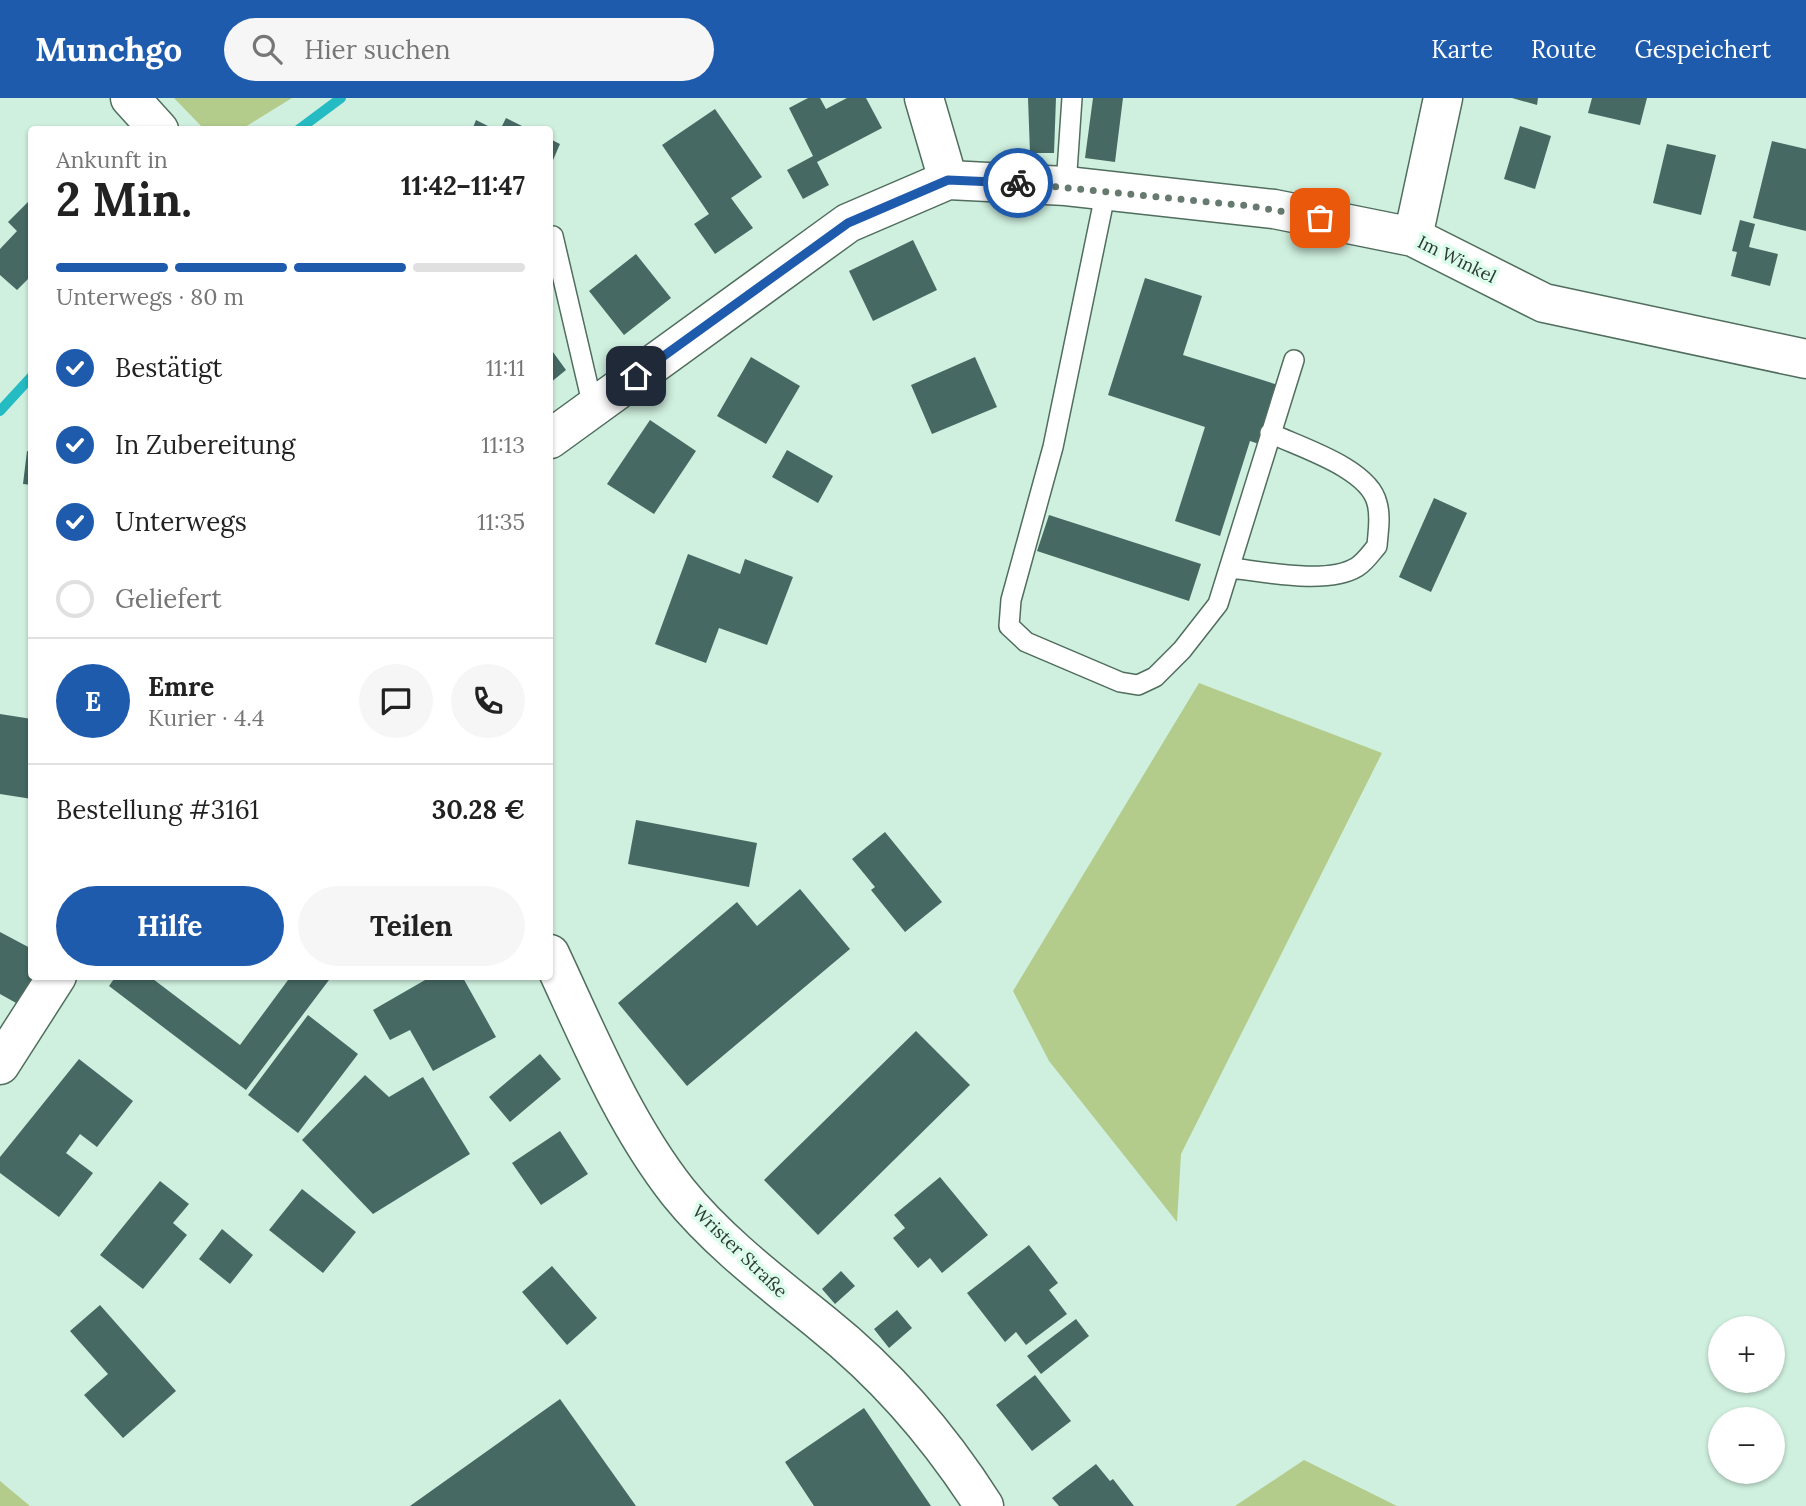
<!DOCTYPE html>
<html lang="de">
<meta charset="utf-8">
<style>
body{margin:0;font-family:Lora,serif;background:#f6f6f6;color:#222;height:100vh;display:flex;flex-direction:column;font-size:26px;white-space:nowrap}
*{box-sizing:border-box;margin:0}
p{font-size:23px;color:#767676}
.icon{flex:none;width:38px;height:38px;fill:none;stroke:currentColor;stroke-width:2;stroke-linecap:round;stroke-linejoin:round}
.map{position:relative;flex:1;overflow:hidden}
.details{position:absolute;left:28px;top:28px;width:525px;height:854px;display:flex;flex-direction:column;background:#fff;border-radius:7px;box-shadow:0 2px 5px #0004}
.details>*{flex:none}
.fabs{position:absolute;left:1708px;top:1218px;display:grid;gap:14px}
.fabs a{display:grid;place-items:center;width:77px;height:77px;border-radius:50%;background:#fff;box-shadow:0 2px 5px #0004;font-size:35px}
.pin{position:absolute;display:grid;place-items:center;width:60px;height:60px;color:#fff;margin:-30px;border-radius:14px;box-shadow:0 4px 10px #0006}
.courier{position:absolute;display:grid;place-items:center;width:70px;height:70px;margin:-35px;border:5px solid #1f5bad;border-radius:50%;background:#fff;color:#222;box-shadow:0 2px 9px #0007}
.overview em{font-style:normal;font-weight:800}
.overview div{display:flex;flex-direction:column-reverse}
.overview{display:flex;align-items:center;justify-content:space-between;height:119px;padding:0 28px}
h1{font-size:46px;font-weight:800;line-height:52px}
.bar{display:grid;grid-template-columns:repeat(4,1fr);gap:10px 7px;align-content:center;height:84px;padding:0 28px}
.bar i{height:9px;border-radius:5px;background:#e0e0e0}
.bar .current{background:#1f5bad}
.bar p{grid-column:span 4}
.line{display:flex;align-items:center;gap:18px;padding:0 28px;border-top:2px solid #e0e0e0}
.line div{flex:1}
.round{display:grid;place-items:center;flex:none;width:74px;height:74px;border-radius:37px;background:#f6f6f6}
ol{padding:0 28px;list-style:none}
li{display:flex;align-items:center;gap:21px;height:77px}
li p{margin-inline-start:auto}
li .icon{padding:7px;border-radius:50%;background:#1f5bad;color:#fff;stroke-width:4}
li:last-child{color:#767676}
li i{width:38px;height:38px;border:4px solid #e0e0e0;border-radius:50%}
.action{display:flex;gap:14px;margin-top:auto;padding:14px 28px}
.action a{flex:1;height:80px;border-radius:42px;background:#1f5bad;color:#fff;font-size:28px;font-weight:800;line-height:80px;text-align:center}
.action a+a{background:#f6f6f6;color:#222}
header{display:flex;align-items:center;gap:42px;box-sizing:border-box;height:98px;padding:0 35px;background:#1f5bad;color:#fff}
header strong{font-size:33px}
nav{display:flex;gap:38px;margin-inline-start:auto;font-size:24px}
.search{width:490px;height:63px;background:#f6f6f6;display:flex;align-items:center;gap:18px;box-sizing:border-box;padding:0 24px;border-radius:38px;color:#767676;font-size:26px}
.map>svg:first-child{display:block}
.green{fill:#b3cc8c}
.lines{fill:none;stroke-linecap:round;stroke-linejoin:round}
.stream{stroke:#24bbc3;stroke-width:10}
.building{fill:#476963}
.service-casing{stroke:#506d5e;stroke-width:22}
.minor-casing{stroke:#506d5e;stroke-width:41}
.tertiary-casing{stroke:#506d5e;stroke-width:41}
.service{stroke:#fff;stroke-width:19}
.minor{stroke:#fff;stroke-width:38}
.tertiary{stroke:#fff;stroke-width:38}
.done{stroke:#667a70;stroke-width:7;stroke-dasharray:0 12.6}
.route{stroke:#1f5bad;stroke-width:9}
.labels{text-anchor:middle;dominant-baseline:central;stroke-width:7;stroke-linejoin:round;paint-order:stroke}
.street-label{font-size:18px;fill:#2d3a34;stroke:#dcfdec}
</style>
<header>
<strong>Munchgo</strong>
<div class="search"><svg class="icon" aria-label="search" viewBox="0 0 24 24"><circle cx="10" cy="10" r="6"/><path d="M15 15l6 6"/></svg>Hier suchen</div>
<nav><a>Karte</a><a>Route</a><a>Gespeichert</a></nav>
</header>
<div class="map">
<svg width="1806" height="1408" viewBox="0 0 1806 1408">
<rect width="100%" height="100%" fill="#cff0df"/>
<path class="green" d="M 174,0 L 292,0 L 242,31 L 204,31 Z
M 1199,585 L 1382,655 L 1181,1056 L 1177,1124 L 1049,963 L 1013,893 Z
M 1304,1362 L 1397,1408 L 1235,1408 Z
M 0,1383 L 30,1408 L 0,1408 Z"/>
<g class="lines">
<path class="stream" d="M 298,32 L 341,0
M 0,313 L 32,278"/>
</g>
<path class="building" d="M 808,0 L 820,0 L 826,11 L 847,0 L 866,0 L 882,30 L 817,64 L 829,87 L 803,101 L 787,72 L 813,58 L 789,10 Z
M 1028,0 L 1056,0 L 1054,55 L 1030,55 Z
M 1093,0 L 1123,0 L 1115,64 L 1085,60 Z
M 1512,0 L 1538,0 L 1537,7 Z
M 1592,0 L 1647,0 L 1640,27 L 1588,15 Z
M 715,11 L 762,79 L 731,100 L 753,130 L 715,156 L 694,126 L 709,116 L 662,47 Z
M 506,20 L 530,32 L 500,32 Z
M 476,22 L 496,32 L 472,32 Z
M 1520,28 L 1551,38 L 1535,91 L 1504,81 Z
M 550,41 L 560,46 L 550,69 Z
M 1772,43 L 1806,51 L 1806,133 L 1753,120 Z
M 1667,46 L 1716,57 L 1701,117 L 1653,105 Z
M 32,100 L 32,177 L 17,192 L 0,177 L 0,151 L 17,133 L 8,124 Z
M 1740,122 L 1755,126 L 1749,149 L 1778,156 L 1770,188 L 1731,178 L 1737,154 L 1732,153 Z
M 913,142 L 937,192 L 873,223 L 849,173 Z
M 636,156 L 671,200 L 624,237 L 589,193 Z
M 1145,180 L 1202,198 L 1183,257 L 1278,287 L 1259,346 L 1250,343 L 1220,438 L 1175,423 L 1205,329 L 1108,297 Z
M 550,250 L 566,272 L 550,285 Z
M 751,259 L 800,288 L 766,346 L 717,318 Z
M 975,259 L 997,309 L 932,336 L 911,287 Z
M 650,322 L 696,353 L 654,416 L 607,386 Z
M 787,352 L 833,378 L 818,405 L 772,379 Z
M 27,353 L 32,354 L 32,387 L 23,386 Z
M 1434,400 L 1467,415 L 1431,494 L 1399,479 Z
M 1049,417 L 1201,466 L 1189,503 L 1037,453 Z
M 688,456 L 740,476 L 745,461 L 793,479 L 767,547 L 719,530 L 706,565 L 655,546 Z
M 0,616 L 32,621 L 32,701 L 0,696 Z
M 636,722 L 757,745 L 749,789 L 628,766 Z
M 885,734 L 942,804 L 905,834 L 871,792 L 875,789 L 852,761 Z
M 800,791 L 850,851 L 687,988 L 618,905 L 737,804 L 757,828 Z
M 0,834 L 32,851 L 33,878 L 18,906 L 0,896 Z
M 116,878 L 149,878 L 240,947 L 291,878 L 332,878 L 246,992 L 109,888 Z
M 432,878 L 462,878 L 496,939 L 433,973 L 410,932 L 390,942 L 373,912 Z
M 308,917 L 358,956 L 298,1035 L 248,997 Z
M 916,933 L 970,987 L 818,1137 L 764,1082 Z
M 540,956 L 561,981 L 510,1024 L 489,999 Z
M 79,961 L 133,1003 L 97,1049 L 80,1036 L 66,1055 L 93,1075 L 59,1119 L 0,1075 L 0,1059 Z
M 365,977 L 389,999 L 423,979 L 470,1056 L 373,1116 L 302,1042 Z
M 560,1033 L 588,1076 L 541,1107 L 512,1065 Z
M 940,1079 L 988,1137 L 942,1175 L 930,1160 L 918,1170 L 893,1140 L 905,1130 L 894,1117 Z
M 160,1083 L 189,1106 L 173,1125 L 187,1137 L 143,1191 L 100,1157 Z
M 302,1091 L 356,1134 L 323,1175 L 269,1132 Z
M 222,1131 L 253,1157 L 230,1186 L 199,1161 Z
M 1029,1147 L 1058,1185 L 1049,1192 L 1067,1216 L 1026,1247 L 1016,1234 L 1005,1244 L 967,1195 Z
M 552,1168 L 597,1220 L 567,1247 L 522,1194 Z
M 841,1173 L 855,1188 L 835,1206 L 822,1191 Z
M 100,1207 L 176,1293 L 123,1340 L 84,1297 L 108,1276 L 70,1233 Z
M 897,1212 L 912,1230 L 889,1250 L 874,1231 Z
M 1076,1221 L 1089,1238 L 1041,1276 L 1027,1258 Z
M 1035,1277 L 1071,1323 L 1032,1353 L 996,1307 Z
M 560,1301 L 636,1408 L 410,1408 Z
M 864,1310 L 931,1408 L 814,1408 L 785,1364 Z
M 1096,1366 L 1110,1383 L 1113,1381 L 1134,1408 L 1059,1408 L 1052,1400 Z"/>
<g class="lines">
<g class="service-casing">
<path id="service" d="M 1066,88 L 1072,0
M 1106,92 L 1053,349 L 1011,502 L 1009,528 L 1026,544 L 1120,584 L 1138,587 L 1155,579 L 1182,552 L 1218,506 L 1294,262
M 553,138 L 593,309
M 1231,470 C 1265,474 1328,487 1357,469 C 1365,464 1371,455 1377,448 C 1378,434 1381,419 1377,405 C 1369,370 1299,349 1270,335"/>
</g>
<g class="minor-casing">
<path id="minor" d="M 924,0 L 948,82
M 1413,139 L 1443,0
M 550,341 L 848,125 L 948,82 L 1066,88 L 1274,111 L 1413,139 L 1544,205 L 1806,261
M 0,967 L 57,878"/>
</g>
<g class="tertiary-casing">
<path id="tertiary" d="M 130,0 L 159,32
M 550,856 C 588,937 623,1024 678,1094 C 718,1144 774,1186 823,1226 C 888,1278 940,1339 984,1408"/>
</g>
<use href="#service" class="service"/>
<use href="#minor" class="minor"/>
<use href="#tertiary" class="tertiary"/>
</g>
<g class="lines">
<path class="done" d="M 1018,85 L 1250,108 L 1320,120"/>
<path class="route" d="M 636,278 L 848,125 L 948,82 L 1018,85"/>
</g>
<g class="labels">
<g class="street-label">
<text transform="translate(1457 161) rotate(26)">Im Winkel</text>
<text transform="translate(740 1153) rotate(44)">Wrister Straße</text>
</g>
</g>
</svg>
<div class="fabs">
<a>+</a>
<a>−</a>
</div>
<div class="pin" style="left:1320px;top:120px;background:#ea580c"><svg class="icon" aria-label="bag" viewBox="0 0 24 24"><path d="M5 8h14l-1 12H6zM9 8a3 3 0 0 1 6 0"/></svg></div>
<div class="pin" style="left:636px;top:278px;background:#1f2937"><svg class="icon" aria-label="home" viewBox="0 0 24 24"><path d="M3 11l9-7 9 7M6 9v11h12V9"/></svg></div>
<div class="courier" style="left:1018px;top:85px"><svg class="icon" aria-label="bike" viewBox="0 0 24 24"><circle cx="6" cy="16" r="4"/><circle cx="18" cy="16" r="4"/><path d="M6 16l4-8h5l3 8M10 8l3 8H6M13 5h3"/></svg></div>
<section class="details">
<div class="overview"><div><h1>2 Min.</h1><p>Ankunft in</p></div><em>11:42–11:47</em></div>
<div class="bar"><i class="current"></i><i class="current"></i><i class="current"></i><i></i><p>Unterwegs · 80 m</p></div>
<ol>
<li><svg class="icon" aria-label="check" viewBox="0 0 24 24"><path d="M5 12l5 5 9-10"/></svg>Bestätigt<p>11:11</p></li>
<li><svg class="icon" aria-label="check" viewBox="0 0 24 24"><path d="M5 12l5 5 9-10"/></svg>In Zubereitung<p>11:13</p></li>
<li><svg class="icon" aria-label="check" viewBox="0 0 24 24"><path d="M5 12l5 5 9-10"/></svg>Unterwegs<p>11:35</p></li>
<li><i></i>Geliefert</li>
</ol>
<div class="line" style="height:126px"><b class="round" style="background:#1f5bad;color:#fff">E</b><div><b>Emre</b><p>Kurier · 4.4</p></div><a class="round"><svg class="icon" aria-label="chat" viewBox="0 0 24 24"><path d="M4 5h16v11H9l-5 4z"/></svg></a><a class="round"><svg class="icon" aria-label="phone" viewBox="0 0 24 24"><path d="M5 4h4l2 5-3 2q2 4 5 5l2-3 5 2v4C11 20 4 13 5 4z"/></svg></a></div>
<div class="line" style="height:91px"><div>Bestellung #3161</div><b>30.28 €</b></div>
<div class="action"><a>Hilfe</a><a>Teilen</a></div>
</section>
</div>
